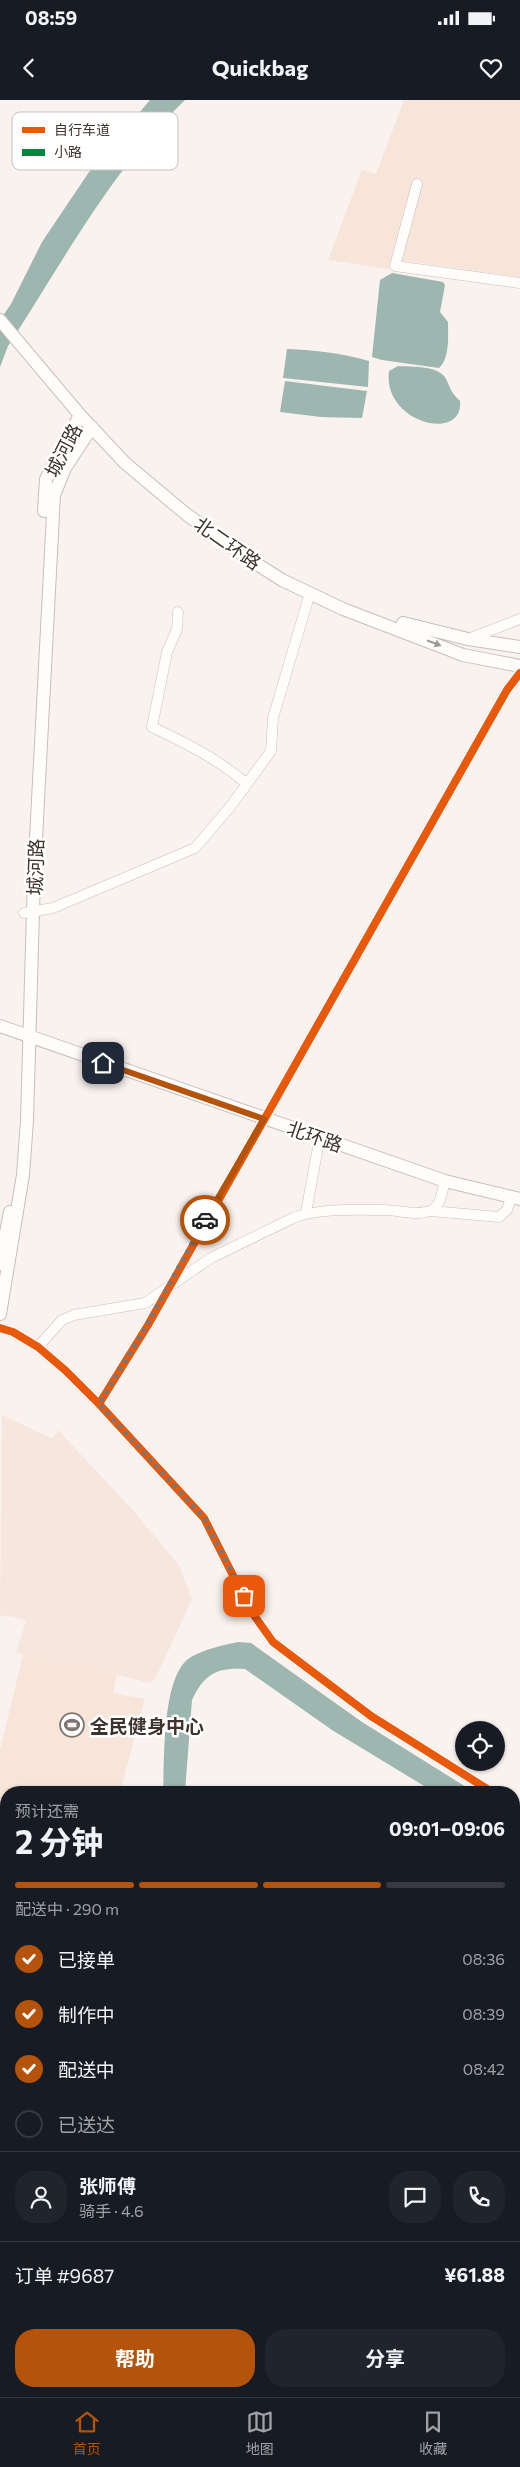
<!DOCTYPE html>
<html lang="zh">
<meta charset="utf-8">
<style>
body{margin:0;font-family:Commissioner,"Noto Sans SC",sans-serif;background:#20242c;color:#f1f3f6;height:100vh;display:flex;flex-direction:column;font-size:19px;white-space:nowrap}
*{box-sizing:border-box;margin:0}
p{font-size:16px;color:#9ea1a6}
.icon{flex:none;width:28px;height:28px;fill:none;stroke:currentColor;stroke-width:2;stroke-linecap:round;stroke-linejoin:round}
.map{position:relative;flex:1;overflow:hidden}
.sheet{position:absolute;left:0px;top:1686px;width:520px;height:611px;display:flex;flex-direction:column;background:#171b24;border-radius:20px 20px 0 0;box-shadow:0 1px 4px #0004}
.sheet>*{flex:none}
.fabs{position:absolute;left:455px;top:1621px;display:grid;gap:10px}
.fabs a{display:grid;place-items:center;width:50px;height:50px;border-radius:50%;background:#171b24;box-shadow:0 1px 4px #0004;font-size:25px}
.pin{position:absolute;display:grid;place-items:center;width:42px;height:42px;color:#fff;margin:-21px;border-radius:10px;box-shadow:0 2px 8px #0006}
.courier{position:absolute;display:grid;place-items:center;width:50px;height:50px;margin:-25px;border:4px solid #b45309;border-radius:50%;background:#fff;color:#222;box-shadow:0 1px 6px #0007}
.overview em{font-style:normal;font-weight:700}
.overview div{display:flex;flex-direction:column-reverse}
.overview{display:flex;align-items:center;justify-content:space-between;height:85px;padding:0 15px}
h1{font-size:32px;font-weight:700;line-height:38px}
.bar{display:grid;grid-template-columns:repeat(4,1fr);gap:8px 5px;align-content:center;height:60px;padding:0 15px}
.bar i{height:6px;border-radius:4px;background:#363941}
.bar .current{background:#b45309}
.bar p{grid-column:span 4}
.line{display:flex;align-items:center;gap:12px;padding:0 15px;border-top:1px solid #363941}
.line div{flex:1}
.round{display:grid;place-items:center;flex:none;width:52px;height:52px;border-radius:20px;background:#20242c}
ol{padding:0 15px;list-style:none}
li{display:flex;align-items:center;gap:15px;height:55px}
li p{margin-inline-start:auto}
li .icon{padding:5px;border-radius:50%;background:#b45309;color:#fff;stroke-width:4}
li:last-child{color:#9ea1a6}
li i{width:28px;height:28px;border:2px solid #363941;border-radius:50%}
.primary-button{display:flex;gap:10px;margin-top:auto;padding:10px 15px}
.primary-button a{flex:1;height:58px;border-radius:20px;background:#b45309;color:#fff;font-size:20px;font-weight:700;line-height:58px;text-align:center}
.primary-button a+a{background:#20242c;color:#f1f3f6}
.status{display:flex;justify-content:space-between;align-items:center;height:35px;padding:0 25px;background:#171b24;direction:ltr}
.status svg{height:14px;fill:currentColor}
header{display:flex;justify-content:space-between;align-items:center;height:65px;padding:0 15px;background:#171b24;font-size:22px;font-weight:700}
.dock{display:flex;justify-content:space-around;align-items:center;height:70px;border-top:1px solid #363941;background:#171b24;font-size:14px;color:#9ea1a6}
.dock a{display:grid;justify-items:center;gap:2px}
.dock .current{color:#b45309}
.map>svg:first-child{display:block}
.built{fill:#f6e6de}
.green{fill:#f8e5da}
.water{fill:#9eb6b0}
.lines{fill:none;stroke-linecap:round;stroke-linejoin:round}
.minor-casing{stroke:#c8bfbb;stroke-width:11}
.major-casing{stroke:#c8bfbb;stroke-width:14}
.minor{stroke:#fefdfc;stroke-width:10}
.major{stroke:#fefdfc;stroke-width:12}
.quiet{stroke:#00873e;stroke-width:6;stroke-dasharray:12 6;stroke-linecap:butt}
.cycleway-casing{stroke:#fff;stroke-width:11}
.cycleway{stroke:#e8590c;stroke-width:8}
.oneway{fill:#9e9894}
.done{stroke:#807671;stroke-width:5;stroke-dasharray:0 9}
.route{stroke:#b45309;stroke-width:6}
.labels{text-anchor:middle;dominant-baseline:central;stroke-width:5;stroke-linejoin:round;paint-order:stroke}
.street-label{font-size:19px;fill:#3f342d;stroke:#fff}
.poi-label{font-size:19px;font-weight:bold;fill:#3f342d;stroke:#fff;text-anchor:start}
.key{fill:#fff;stroke:#c5c2c0;stroke-width:1}
.key-label{font-size:14px;fill:#3f342d}
</style>
<div class="status"><b>08:59</b><svg viewBox="0 0 49 12"><path d="M0 12V9h3v3zM5 12V6h3v6zM10 12V3h3v9zM15 12V0h3v12zM26 1h20v11H26zM47 4h2v5h-2z"/></svg></div>
<header><svg class="icon" aria-label="back" viewBox="0 0 24 24"><path d="M15 5l-7 7 7 7"/></svg>Quickbag<svg class="icon" aria-label="heart" viewBox="0 0 24 24"><path d="M12 20l-8-8c-3-5 5-10 8-4 3-6 11-1 8 4z"/></svg></header>
<div class="map">
<svg width="520" height="2297" viewBox="0 0 520 2297">
<rect width="100%" height="100%" fill="#f9f2ee"/>
<path class="built" d="M 2,1315 L 53,1339 L 58,1330 L 128,1405 L 179,1465 L 192,1499 L 157,1575 L 151,1583 L 104,1572 L 78,1561 L 42,1560 L 16,1553 L 26,1521 L 23,1519 L 0,1515 Z
M 0,2250 L 6,2254 L 6,2291 L 74,2291 L 72,2297 L 0,2297 Z"/>
<path class="green" d="M 404,0 L 520,0 L 520,177 L 399,160 L 389,169 L 328,160 L 362,70 L 376,74 Z
M 23,1555 L 42,1560 L 78,1561 L 117,1575 L 113,1593 L 145,1599 L 120,1692 L 6,1692 L 6,1725 L 0,1717 L 0,1650 Z
M 0,1964 L 6,1966 L 6,2101 L 0,2112 Z"/>
<path class="water" d="M 150,0 L 185,0 C 111,70 63,162 8,246 L 0,267 L 0,220 L 11,204 L 42,142 L 89,72 Z
M 392,173 L 443,182 L 445,185 L 440,212 L 448,222 C 448,236 450,258 439,268 L 382,260 L 372,257 L 380,180 Z
M 287,249 C 315,250 342,253 369,261 L 368,287 L 283,278 Z
M 398,266 C 412,267 439,265 446,279 C 452,291 450,291 460,301 C 464,343 382,323 389,271 Z
M 285,281 L 367,291 L 362,318 L 321,317 L 280,312 Z
M 238,1542 L 251,1543 L 362,1622 L 474,1692 L 434,1692 L 332,1630 L 245,1569 C 217,1567 204,1574 192,1600 L 185,1692 L 163,1692 C 165,1660 161,1575 191,1557 C 205,1549 223,1545 238,1542 Z
M 112,2291 L 154,2291 L 147,2297 L 105,2297 Z"/>
<g class="lines">
<g class="minor-casing">
<path id="minor" d="M 417,84 L 395,166 L 520,183
M 178,512 L 177,529 L 167,552 L 152,627 C 186,643 218,659 247,684
M 468,539 L 520,519
M 24,813 L 53,808 L 195,748 L 230,707 L 271,651 L 273,618 L 310,493
M 431,1111 L 499,1117 L 507,1110 L 511,1098
M 306,1113 L 317,1052 L 321,1038
M 0,1228 L 13,1232 L 38,1247 L 66,1271 L 99,1304 L 204,1418 L 251,1511 L 273,1542 L 371,1616 L 492,1692
M 38,1247 L 62,1220 L 74,1215 L 145,1203 L 211,1158 L 293,1118 C 318,1108 357,1110 384,1110 C 399,1110 416,1116 430,1111 C 441,1107 442,1091 445,1081
M 99,1304 L 148,1225 L 507,590 L 520,573
M 514,1706 L 520,1710
M 514,1930 L 520,1932
M 514,2073 L 520,2057
M 0,2234 L 6,2237
M 96,2291 L 106,2297
M 80,2297 L 83,2291
M 430,2297 L 432,2291"/>
</g>
<g class="major-casing">
<path id="major" d="M 0,220 L 80,315 L 125,363 L 186,414 L 252,461 L 282,480 L 343,509 L 463,555 L 520,566
M 44,411 L 46,379 L 80,315
M 403,523 L 468,539 L 520,547
M 0,926 L 445,1081 L 520,1099
M 0,1164 L 10,1112
M 0,1214 L 23,1075 L 27,1020 L 34,777 L 54,395 L 65,368 L 92,327
M 0,1866 L 6,1866"/>
</g>
<use href="#minor" class="minor"/>
<use href="#major" class="major"/>
<path class="quiet" d="M 36,2297 L 39,2291"/>
<g class="cycleway-casing">
<path id="cycleway" d="M 0,1228 L 13,1232 L 38,1247 L 66,1271 L 99,1304 L 204,1418 L 251,1511 L 273,1542 L 371,1616 L 492,1692
M 99,1304 L 148,1225 L 507,590 L 520,573"/>
</g>
<use href="#cycleway" class="cycleway"/>
</g>
<defs><path id="oneway-solid" d="M-6-.8H1V-3.2L6.5 0L1 3.2V.8H-6Z" transform="scale(1.25)"/></defs>
<use class="oneway" href="#oneway-solid" transform="translate(434 543) rotate(21)"/>
<g class="lines">
<path class="done" d="M 205,1120 L 140,1237 L 99,1304 L 204,1418 L 244,1496"/>
<path class="route" d="M 103,963 L 264,1019 L 205,1120"/>
</g>
<defs>
<g id="stadium-ring" transform="scale(1.25)"><circle r="9.5" fill="#fff" stroke="#807671" stroke-width="1.5"/><path d="M0-5a6.5 5 0 1 0 0 10a6.5 5 0 1 0 0-10ZM-3.5-1.8h7v3.6h-7Z" fill="#807671"/></g>
</defs>
<g fill-rule="evenodd">
<use href="#stadium-ring" x="72" y="1625"/>
</g>
<g class="labels">
<g class="street-label">
<text transform="translate(63 350) rotate(-63)">城河路</text>
<text transform="translate(228 443) rotate(35)">北二环路</text>
<text transform="translate(35 767) rotate(-88)">城河路</text>
<text transform="translate(315 1036) rotate(19)">北环路</text>
</g>
<g class="poi-label">
<text x="90" y="1625">全民健身中心</text>
</g>
</g>
<rect x="12" y="12" width="166" height="58" rx="8" class="key"/>
<rect x="22" y="27" width="23" height="6" fill="#e8590c"/>
<rect x="22" y="49" width="23" height="7" fill="#00873e"/>
<g class="key-label">
<text x="54" y="35">自行车道</text>
<text x="54" y="57">小路</text>
</g>
</svg>
<div class="fabs">
<a><svg class="icon" aria-label="locate" viewBox="0 0 24 24"><circle cx="12" cy="12" r="6"/><path d="M12 2v4M12 18v4M2 12h4M18 12h4"/></svg></a>
</div>
<div class="pin" style="left:244px;top:1496px;background:#ea580c"><svg class="icon" aria-label="bag" viewBox="0 0 24 24"><path d="M5 8h14l-1 12H6zM9 8a3 3 0 0 1 6 0"/></svg></div>
<div class="pin" style="left:103px;top:963px;background:#1f2937"><svg class="icon" aria-label="home" viewBox="0 0 24 24"><path d="M3 11l9-7 9 7M6 9v11h12V9"/></svg></div>
<div class="courier" style="left:205px;top:1120px"><svg class="icon" aria-label="car" viewBox="0 0 24 24"><path d="M5 17H2v-5l4-1 3-4h7l3 4 3 1v5h-3M9 17h6M6 11h13"/><circle cx="7" cy="17" r="2"/><circle cx="17" cy="17" r="2"/></svg></div>
<section class="sheet">
<div class="overview"><div><h1>2 分钟</h1><p>预计还需</p></div><em>09:01–09:06</em></div>
<div class="bar"><i class="current"></i><i class="current"></i><i class="current"></i><i></i><p>配送中 · 290 m</p></div>
<ol>
<li><svg class="icon" aria-label="check" viewBox="0 0 24 24"><path d="M5 12l5 5 9-10"/></svg>已接单<p>08:36</p></li>
<li><svg class="icon" aria-label="check" viewBox="0 0 24 24"><path d="M5 12l5 5 9-10"/></svg>制作中<p>08:39</p></li>
<li><svg class="icon" aria-label="check" viewBox="0 0 24 24"><path d="M5 12l5 5 9-10"/></svg>配送中<p>08:42</p></li>
<li><i></i>已送达</li>
</ol>
<div class="line" style="height:90px"><a class="round"><svg class="icon" aria-label="person" viewBox="0 0 24 24"><circle cx="12" cy="8" r="4"/><path d="M4 21q1-7 8-7t8 7"/></svg></a><div><b>张师傅</b><p>骑手 · 4.6</p></div><a class="round"><svg class="icon" aria-label="chat" viewBox="0 0 24 24"><path d="M4 5h16v11H9l-5 4z"/></svg></a><a class="round"><svg class="icon" aria-label="phone" viewBox="0 0 24 24"><path d="M5 4h4l2 5-3 2q2 4 5 5l2-3 5 2v4C11 20 4 13 5 4z"/></svg></a></div>
<div class="line" style="height:65px"><div>订单 #9687</div><b>¥61.88</b></div>
<div class="primary-button"><a>帮助</a><a>分享</a></div>
</section>
</div>
<nav class="dock">
<a class="current"><svg class="icon" aria-label="home" viewBox="0 0 24 24"><path d="M3 11l9-7 9 7M6 9v11h12V9"/></svg>首页</a>
<a><svg class="icon" aria-label="map" viewBox="0 0 24 24"><path d="M3 6l6-2 6 2 6-2v14l-6 2-6-2-6 2zM9 4v14M15 6v14"/></svg>地图</a>
<a><svg class="icon" aria-label="saved" viewBox="0 0 24 24"><path d="M7 4h10v16l-5-4-5 4z"/></svg>收藏</a>
</nav>
